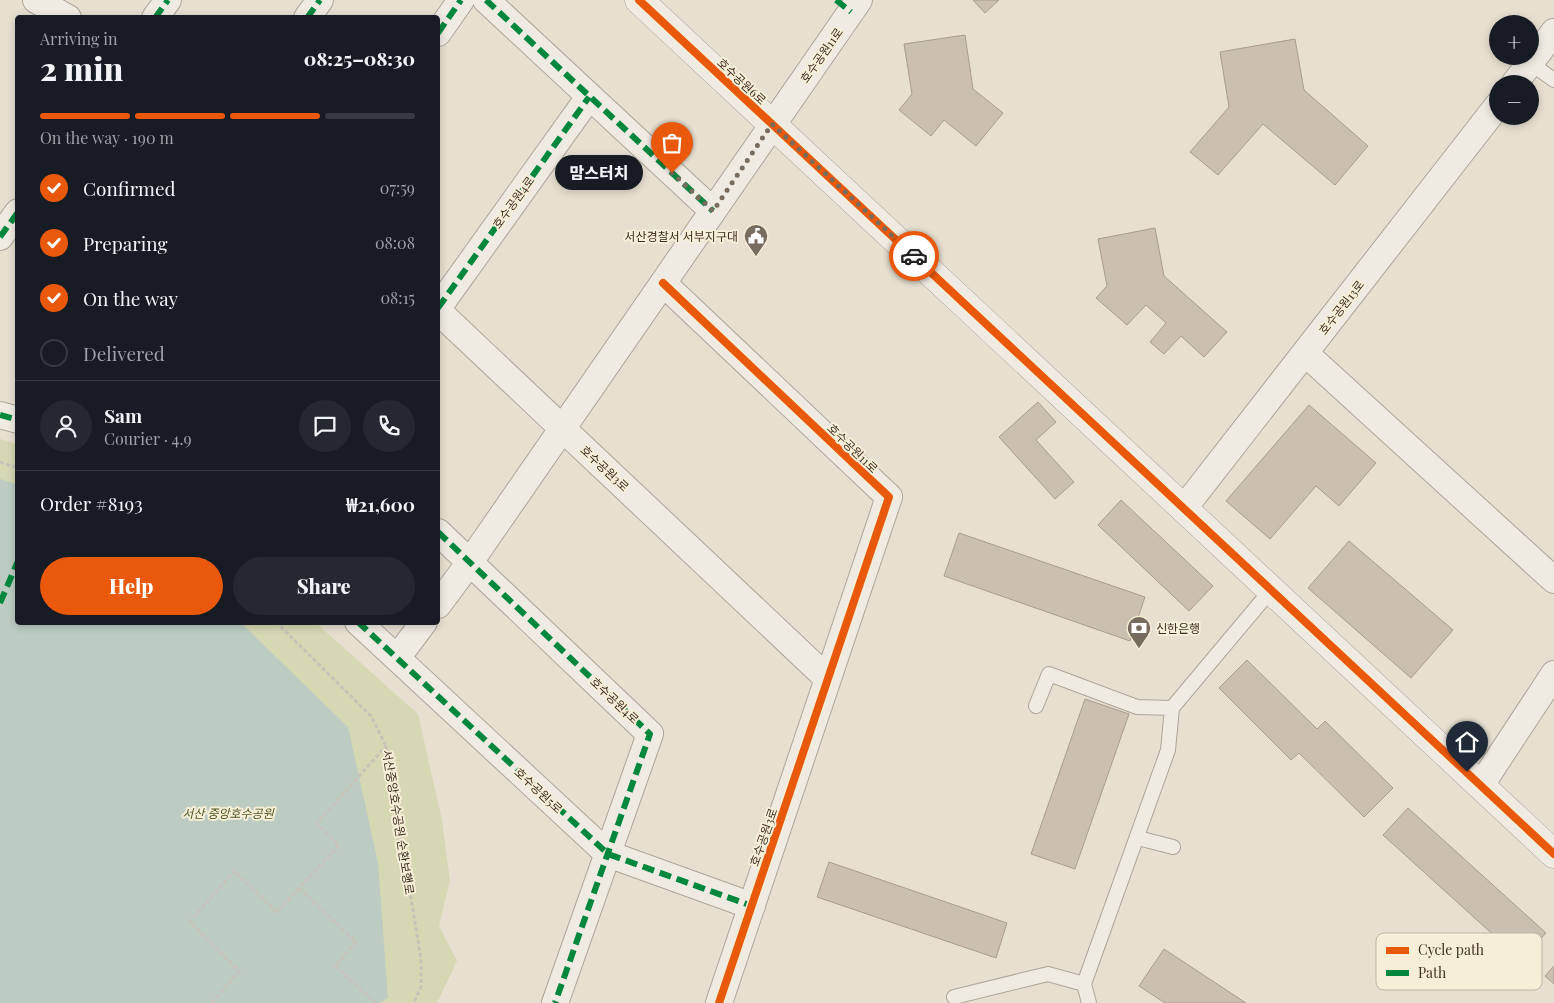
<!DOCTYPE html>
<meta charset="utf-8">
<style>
body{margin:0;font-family:"Playfair Display","Noto Sans KR",serif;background:#242831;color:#f1f3f6;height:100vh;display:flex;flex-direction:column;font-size:19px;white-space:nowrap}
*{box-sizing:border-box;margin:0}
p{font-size:16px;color:#9ea1a6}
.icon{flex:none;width:28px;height:28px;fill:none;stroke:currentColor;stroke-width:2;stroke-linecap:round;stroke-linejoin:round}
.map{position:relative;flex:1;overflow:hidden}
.details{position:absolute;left:15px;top:15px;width:425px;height:610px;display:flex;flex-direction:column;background:#171b24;border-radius:5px;box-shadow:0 2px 8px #0003}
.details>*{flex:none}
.tools{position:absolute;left:1489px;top:15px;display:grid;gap:10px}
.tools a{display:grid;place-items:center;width:50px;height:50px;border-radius:50%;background:#171b24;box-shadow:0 2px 8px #0003;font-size:25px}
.pin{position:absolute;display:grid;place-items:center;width:42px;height:42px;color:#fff;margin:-51px -21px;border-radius:50% 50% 50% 0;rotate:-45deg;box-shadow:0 0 5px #0007}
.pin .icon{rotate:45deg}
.courier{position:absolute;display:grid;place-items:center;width:50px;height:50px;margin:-25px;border:4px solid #ea580c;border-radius:50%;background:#fff;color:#222;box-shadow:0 1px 6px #0007}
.bubble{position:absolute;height:35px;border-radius:18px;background:#171b24;box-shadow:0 2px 8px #0003;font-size:16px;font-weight:800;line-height:35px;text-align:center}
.headline em{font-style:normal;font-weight:800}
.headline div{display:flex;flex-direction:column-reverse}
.headline{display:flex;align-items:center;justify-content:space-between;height:85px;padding:0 25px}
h1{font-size:32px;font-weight:800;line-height:38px}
.bar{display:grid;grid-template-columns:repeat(4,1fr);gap:8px 5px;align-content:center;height:60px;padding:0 25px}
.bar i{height:6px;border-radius:4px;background:#363941}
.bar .current{background:#ea580c}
.bar p{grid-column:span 4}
.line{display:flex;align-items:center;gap:12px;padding:0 25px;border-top:1px solid #363941}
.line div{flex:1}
.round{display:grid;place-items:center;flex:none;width:52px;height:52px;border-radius:26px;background:#242831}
ol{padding:0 25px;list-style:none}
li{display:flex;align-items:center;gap:15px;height:55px}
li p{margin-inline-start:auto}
li .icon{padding:5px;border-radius:50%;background:#ea580c;color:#fff;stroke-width:4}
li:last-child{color:#9ea1a6}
li i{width:28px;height:28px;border:2px solid #363941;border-radius:50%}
.cta{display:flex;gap:10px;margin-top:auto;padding:10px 25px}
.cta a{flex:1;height:58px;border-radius:30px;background:#ea580c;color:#fff;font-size:20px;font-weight:800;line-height:58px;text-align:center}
.cta a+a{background:#242831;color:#f1f3f6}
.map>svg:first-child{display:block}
.green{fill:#d6d7b3}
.water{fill:#bcccc2}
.building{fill:#cbbfb2;stroke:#a89c90}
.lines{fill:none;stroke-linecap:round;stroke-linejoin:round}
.service-casing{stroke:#ada599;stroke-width:16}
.minor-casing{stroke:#ada599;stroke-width:28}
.tertiary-casing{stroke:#ada599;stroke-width:29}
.path{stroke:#c8c2b9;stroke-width:3;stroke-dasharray:4 2.5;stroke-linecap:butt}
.service{stroke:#efebe3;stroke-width:14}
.minor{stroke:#efebe3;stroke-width:26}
.tertiary{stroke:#efebe3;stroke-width:28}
.quiet{stroke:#00873e;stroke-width:6;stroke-dasharray:12 6;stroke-linecap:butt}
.cycleway-casing{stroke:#f7eed8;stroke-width:11}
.cycleway{stroke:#e8590c;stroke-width:8}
.done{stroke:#786c5e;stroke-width:5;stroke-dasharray:0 9}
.route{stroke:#ea580c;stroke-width:6}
.labels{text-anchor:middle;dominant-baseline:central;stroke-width:4;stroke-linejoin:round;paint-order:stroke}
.street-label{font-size:12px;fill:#3d2e20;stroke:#f7eed8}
.poi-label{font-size:12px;fill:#3d2e20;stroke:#f7eed8;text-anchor:end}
.park-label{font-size:12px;font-style:italic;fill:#4d5a26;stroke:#f7eed8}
.key{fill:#f7eed8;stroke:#bfb4a1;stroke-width:1}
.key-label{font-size:14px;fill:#3d2e20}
</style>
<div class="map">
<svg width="1554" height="1003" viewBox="0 0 1554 1003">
<rect width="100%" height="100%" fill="#e7e0d1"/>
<path class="green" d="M 0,439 L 17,444 L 18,622 L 316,623 L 418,714 L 442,820 L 450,881 L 439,926 L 457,961 L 437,1003 L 0,1003 Z"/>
<path class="water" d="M 0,479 L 17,484 L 18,622 L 241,623 L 348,727 L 378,863 L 388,998 L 379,1003 L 0,1003 Z"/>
<path class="building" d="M 973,0 L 999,0 L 985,13 Z
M 965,35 L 973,89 L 1003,113 L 976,146 L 944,120 L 931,136 L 899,110 L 912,94 L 904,44 Z
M 1295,39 L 1304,90 L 1368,146 L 1335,185 L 1263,124 L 1218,175 L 1190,152 L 1229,107 L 1220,52 Z
M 1155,228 L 1164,276 L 1227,332 L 1204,357 L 1181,336 L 1164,354 L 1150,342 L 1166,323 L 1146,305 L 1127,325 L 1096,298 L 1107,286 L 1098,239 Z
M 1038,402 L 1056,422 L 1036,440 L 1074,482 L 1055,499 L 999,437 Z
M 1309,405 L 1376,463 L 1339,506 L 1316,486 L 1270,539 L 1226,501 Z
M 1121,500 L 1213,586 L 1189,611 L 1098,525 Z
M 959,533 L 1145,597 L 1130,641 L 944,576 Z
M 1349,541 L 1453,630 L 1411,678 L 1308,588 Z
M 1247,660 L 1317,729 L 1325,721 L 1393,788 L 1364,817 L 1299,753 L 1291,760 L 1219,688 Z
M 1085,699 L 1129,714 L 1075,869 L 1031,854 Z
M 1408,808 L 1546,933 L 1521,960 L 1383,835 Z
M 829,862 L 1007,923 L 996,958 L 817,897 Z
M 1164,949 L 1246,1003 L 1165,1003 L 1139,986 Z
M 1554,966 L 1554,984 L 1545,976 Z"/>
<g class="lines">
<g class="service-casing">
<path id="service" d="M 1530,63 L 1554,80
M 1036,706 L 1049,674 L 1137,707 L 1172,708
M 1138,838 L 1173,847
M 954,997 L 1048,974 L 1084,984
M 1089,1003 L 1084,984 L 1168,750 L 1172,708 L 1271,590"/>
</g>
<g class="minor-casing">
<path id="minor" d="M 36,0 L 68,18
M 486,0 L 713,211
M 155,18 L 168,0
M 307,18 L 320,0
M 438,33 L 461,0
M 1514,84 L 1554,32
M 0,237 L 18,212
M 663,283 L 889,497 L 719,1003
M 438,308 L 589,97
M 438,311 L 828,679
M 1305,353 L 1554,580
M 0,415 L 18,420
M 1184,508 L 1498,105
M 438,532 L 650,734 L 555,1003
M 438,605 L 470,562 L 859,0
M 358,622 L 608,854 L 752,906
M 397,658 L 424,622
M 1481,785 L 1554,674"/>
</g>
<g class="tertiary-casing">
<path id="tertiary" d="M 639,0 L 1554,854"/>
</g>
<path class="path" d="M 0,462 L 18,468
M 276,622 L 371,716 L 386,746 L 421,959 L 421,986 L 414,1003
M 299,888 L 356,942 L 335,966 L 376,1003
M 212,1003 L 239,971 L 190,922 L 234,871 L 277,912 L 339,845 L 317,823 L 386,746"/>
<use href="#service" class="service"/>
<use href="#minor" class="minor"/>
<use href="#tertiary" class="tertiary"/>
<path class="quiet" d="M 486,0 L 713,211
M 836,0 L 851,12
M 155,18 L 168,0
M 307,18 L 320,0
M 438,33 L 461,0
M 0,237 L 18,212
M 438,308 L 589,97
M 0,415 L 18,420
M 438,532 L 650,734 L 555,1003
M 0,603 L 18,561
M 358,622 L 608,854 L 752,906"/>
<g class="cycleway-casing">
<path id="cycleway" d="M 639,0 L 1554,854
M 663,283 L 889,497 L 719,1003"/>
</g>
<use href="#cycleway" class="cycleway"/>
</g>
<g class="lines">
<path class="done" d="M 672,173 L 713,211 L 772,124 L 914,256"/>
<path class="route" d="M 914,256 L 1467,772"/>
</g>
<defs>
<g id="civic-pin" transform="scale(1.25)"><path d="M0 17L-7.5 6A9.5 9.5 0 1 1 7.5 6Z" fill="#786c5e" stroke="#f7eed8"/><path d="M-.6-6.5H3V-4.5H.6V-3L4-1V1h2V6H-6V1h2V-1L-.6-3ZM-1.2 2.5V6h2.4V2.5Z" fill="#fff"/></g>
<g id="bank-pin" transform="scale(1.25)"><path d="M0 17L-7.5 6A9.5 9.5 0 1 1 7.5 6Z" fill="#786c5e" stroke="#f7eed8"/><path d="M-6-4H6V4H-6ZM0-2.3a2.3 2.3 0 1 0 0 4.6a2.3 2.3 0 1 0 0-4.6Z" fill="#fff"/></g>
</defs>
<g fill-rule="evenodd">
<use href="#civic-pin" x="756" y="236"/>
<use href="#bank-pin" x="1139" y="628"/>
</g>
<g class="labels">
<g class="street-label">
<text transform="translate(821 55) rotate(-55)">호수공원11로</text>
<text transform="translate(742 81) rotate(43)">호수공원6로</text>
<text transform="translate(513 202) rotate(-54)">호수공원4로</text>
<text transform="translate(1341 307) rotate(-52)">호수공원13로</text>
<text transform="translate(853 448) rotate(44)">호수공원11로</text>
<text transform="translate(605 468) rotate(43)">호수공원3로</text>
<text transform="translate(615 700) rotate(43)">호수공원4로</text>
<text transform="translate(539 790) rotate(43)">호수공원5로</text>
<text transform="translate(399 822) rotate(81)">서산중앙호수공원 순환보행로</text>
<text transform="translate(763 837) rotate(-71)">호수공원3로</text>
</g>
<g class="poi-label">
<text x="738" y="236">서산경찰서 서부지구대</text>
<text x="1156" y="628" text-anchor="start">신한은행</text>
</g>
<g class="park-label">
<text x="228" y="813">서산 중앙호수공원</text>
</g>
</g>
<rect x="1376" y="933" width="166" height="57" rx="8" class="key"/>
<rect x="1386" y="947" width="23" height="7" fill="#e8590c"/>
<rect x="1386" y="970" width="23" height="6" fill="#00873e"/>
<g class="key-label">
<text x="1418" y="955">Cycle path</text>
<text x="1418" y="978">Path</text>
</g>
</svg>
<div class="tools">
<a>+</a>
<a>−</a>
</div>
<div class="pin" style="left:672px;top:173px;background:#ea580c"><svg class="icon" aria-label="bag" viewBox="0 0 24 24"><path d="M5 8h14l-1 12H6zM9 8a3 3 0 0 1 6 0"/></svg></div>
<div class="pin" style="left:1467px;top:772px;background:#1f2937"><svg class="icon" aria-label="home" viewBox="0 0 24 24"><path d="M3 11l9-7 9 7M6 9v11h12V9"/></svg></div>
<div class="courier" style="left:914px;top:256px"><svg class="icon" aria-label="car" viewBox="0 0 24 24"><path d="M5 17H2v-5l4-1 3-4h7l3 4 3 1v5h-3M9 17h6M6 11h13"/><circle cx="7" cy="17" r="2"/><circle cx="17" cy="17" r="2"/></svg></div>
<div class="bubble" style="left:555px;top:155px;width:88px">맘스터치</div>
<section class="details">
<div class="headline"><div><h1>2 min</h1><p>Arriving in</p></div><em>08:25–08:30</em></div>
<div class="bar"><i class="current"></i><i class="current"></i><i class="current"></i><i></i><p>On the way · 190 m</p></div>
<ol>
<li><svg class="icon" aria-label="check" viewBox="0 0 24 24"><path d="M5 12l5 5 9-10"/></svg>Confirmed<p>07:59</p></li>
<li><svg class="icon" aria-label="check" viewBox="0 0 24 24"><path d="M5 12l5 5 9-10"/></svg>Preparing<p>08:08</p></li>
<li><svg class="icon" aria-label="check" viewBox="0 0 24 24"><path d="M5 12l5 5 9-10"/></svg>On the way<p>08:15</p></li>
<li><i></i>Delivered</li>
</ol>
<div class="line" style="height:90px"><a class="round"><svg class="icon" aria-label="person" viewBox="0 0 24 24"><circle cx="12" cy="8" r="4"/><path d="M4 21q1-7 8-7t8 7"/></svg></a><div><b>Sam</b><p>Courier · 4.9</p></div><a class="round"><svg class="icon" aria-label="chat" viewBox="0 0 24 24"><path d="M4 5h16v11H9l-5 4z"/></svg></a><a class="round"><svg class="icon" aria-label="phone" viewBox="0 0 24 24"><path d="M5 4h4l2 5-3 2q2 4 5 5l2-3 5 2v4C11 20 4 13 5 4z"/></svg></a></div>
<div class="line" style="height:65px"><div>Order #8193</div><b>₩21,600</b></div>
<div class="cta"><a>Help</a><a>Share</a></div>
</section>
</div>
